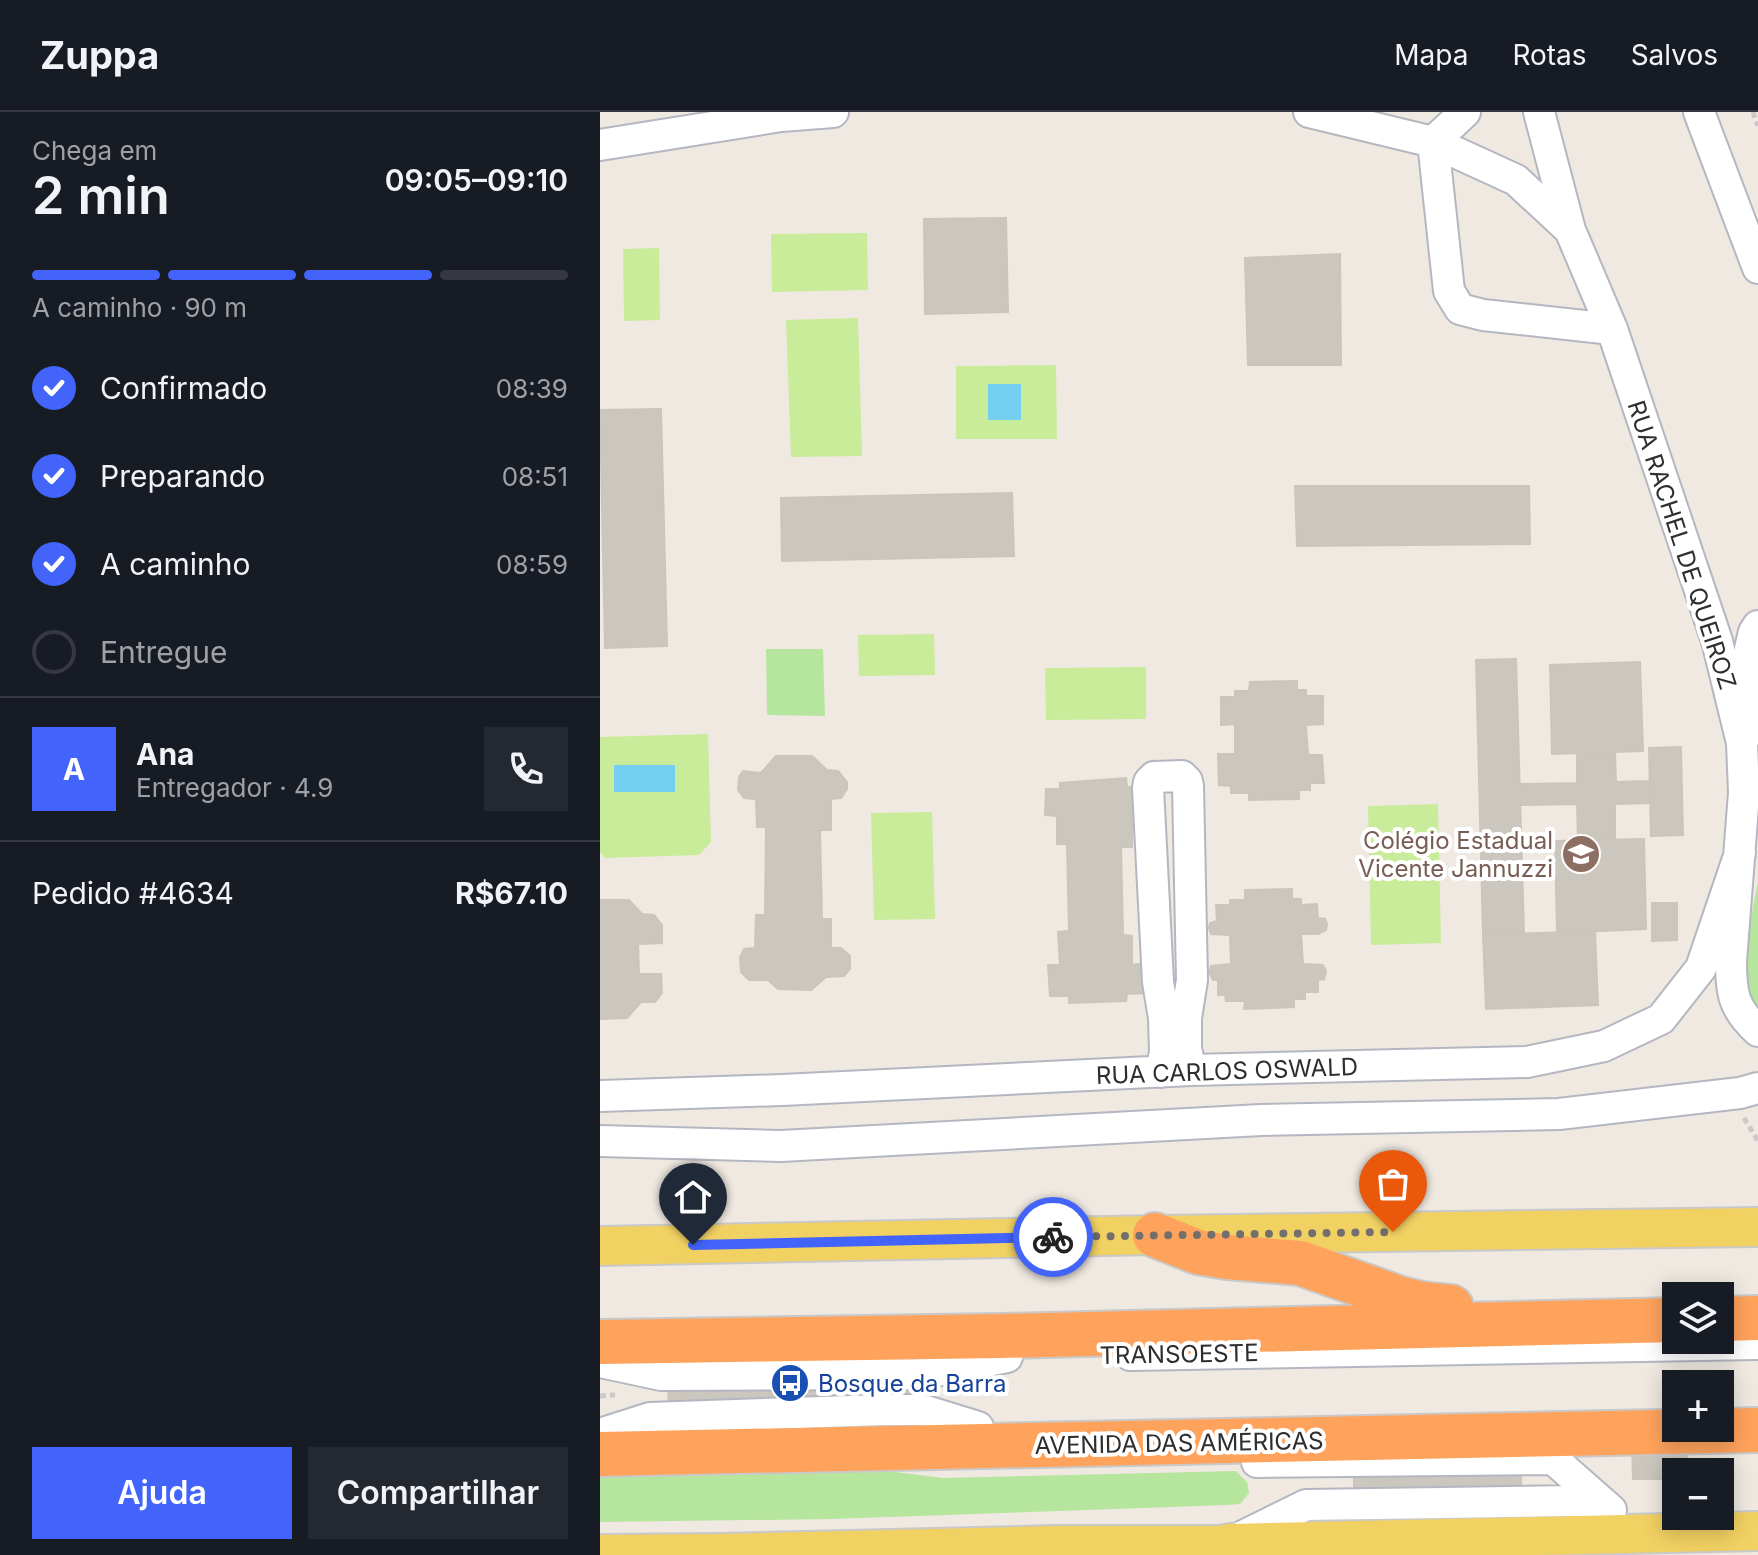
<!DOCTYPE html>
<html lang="pt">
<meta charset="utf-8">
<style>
body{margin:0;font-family:Inter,sans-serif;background:#242831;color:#f1f3f6;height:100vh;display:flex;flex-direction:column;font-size:30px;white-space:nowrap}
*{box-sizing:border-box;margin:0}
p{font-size:26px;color:#9ea1a6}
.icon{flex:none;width:44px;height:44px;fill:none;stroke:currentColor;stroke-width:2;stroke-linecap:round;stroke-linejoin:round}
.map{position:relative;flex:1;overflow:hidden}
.drawer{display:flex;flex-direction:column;background:#171b24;width:600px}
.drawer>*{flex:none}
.controls{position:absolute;left:1062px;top:1170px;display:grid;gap:16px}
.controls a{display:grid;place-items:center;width:72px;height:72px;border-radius:0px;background:#171b24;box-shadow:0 4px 20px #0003;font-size:40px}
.pin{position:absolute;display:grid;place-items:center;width:68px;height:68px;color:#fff;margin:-82px -34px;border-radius:50% 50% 50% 0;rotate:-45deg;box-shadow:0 0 8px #0007}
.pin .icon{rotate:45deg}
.courier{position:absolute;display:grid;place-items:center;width:80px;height:80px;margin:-40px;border:6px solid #4264fb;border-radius:50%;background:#fff;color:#222;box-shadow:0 2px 10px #0007}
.summary em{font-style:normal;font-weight:600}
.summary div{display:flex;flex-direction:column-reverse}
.summary{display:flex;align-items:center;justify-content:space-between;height:136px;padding:0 32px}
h1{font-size:52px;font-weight:600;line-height:60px}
.bar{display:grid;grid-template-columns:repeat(4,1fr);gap:12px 8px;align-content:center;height:96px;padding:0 32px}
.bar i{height:10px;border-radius:6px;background:#363941}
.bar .active{background:#4264fb}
.bar p{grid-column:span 4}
.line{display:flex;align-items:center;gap:20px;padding:0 32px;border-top:2px solid #363941}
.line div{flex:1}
.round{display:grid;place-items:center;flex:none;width:84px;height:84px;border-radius:0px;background:#242831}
ol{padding:0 32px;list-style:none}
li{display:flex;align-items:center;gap:24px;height:88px}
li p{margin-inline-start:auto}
li .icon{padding:8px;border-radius:50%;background:#4264fb;color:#fff;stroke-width:4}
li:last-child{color:#9ea1a6}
li i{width:44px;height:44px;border:4px solid #363941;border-radius:50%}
.action{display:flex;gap:16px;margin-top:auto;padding:16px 32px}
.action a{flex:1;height:92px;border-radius:0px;background:#4264fb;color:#fff;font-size:32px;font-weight:600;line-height:92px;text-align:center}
.action a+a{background:#242831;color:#f1f3f6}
header{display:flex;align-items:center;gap:48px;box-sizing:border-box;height:112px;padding:0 40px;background:#171b24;border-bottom:2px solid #363941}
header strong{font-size:38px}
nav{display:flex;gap:44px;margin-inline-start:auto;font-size:28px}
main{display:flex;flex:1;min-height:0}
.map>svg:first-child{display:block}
.green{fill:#b6e59e}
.pitch{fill:#c9ec9a}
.water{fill:#75cff0}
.building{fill:#cbc7bf;stroke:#cbc5ba;stroke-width:2}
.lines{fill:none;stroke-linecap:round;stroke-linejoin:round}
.minor-casing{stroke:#b4b7c1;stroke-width:34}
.major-casing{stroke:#c9c9c9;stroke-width:42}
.highway-casing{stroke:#c9c9c9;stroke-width:48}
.path{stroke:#c9c9c9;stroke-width:5;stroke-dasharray:6 4;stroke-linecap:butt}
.minor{stroke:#fff;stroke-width:30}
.major{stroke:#f2d163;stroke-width:38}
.highway{stroke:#ffa35c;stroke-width:44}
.done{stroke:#726f6d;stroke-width:8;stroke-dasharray:0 14.4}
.route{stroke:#4264fb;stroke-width:10}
.labels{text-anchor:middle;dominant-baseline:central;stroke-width:8;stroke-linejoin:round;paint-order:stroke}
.street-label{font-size:24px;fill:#2e2e2e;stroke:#fff}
.education-label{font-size:24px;fill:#785e54;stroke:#fff;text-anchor:end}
.transit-label{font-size:24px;fill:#164399;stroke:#fff;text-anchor:start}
</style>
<header>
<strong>Zuppa</strong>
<nav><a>Mapa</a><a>Rotas</a><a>Salvos</a></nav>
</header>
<main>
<section class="drawer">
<div class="summary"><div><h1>2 min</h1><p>Chega em</p></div><em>09:05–09:10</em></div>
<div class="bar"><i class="active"></i><i class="active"></i><i class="active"></i><i></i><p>A caminho · 90 m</p></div>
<ol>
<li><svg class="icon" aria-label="check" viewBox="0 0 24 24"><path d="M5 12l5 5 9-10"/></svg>Confirmado<p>08:39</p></li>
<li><svg class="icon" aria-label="check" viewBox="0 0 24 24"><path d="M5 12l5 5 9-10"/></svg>Preparando<p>08:51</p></li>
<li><svg class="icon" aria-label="check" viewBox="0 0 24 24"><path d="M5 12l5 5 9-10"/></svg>A caminho<p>08:59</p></li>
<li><i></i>Entregue</li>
</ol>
<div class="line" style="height:144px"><b class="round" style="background:#4264fb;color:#fff">A</b><div><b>Ana</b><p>Entregador · 4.9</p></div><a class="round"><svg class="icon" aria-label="phone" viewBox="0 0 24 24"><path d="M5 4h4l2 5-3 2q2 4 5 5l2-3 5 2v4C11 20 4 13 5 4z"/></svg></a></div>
<div class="line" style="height:104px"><div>Pedido #4634</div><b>R$67.10</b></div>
<div class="action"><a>Ajuda</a><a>Compartilhar</a></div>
</section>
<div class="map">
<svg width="1158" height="1443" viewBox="0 0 1158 1443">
<rect width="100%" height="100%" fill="#efe9e1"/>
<path class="green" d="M 166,537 L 223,537 L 225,604 L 167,603 Z
M 1158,769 L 1158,898 L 1151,892 L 1141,860 Z
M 248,1354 L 343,1366 L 636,1359 L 647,1370 L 649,1381 L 640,1392 L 627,1393 L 231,1407 L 0,1410 L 0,1359 Z"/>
<path class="pitch" d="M 267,121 L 268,178 L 172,180 L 171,122 Z
M 59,136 L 60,208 L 24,209 L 23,137 Z
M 258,206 L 262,344 L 191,345 L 186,208 Z
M 456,253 L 457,327 L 356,327 L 356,254 Z
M 334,522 L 335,563 L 259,564 L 258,523 Z
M 546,555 L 546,607 L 446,608 L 445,556 Z
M 108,622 L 111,730 L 99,743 L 5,746 L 0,740 L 0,625 Z
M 838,692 L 841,831 L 771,833 L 768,694 Z
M 332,700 L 335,807 L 274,808 L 271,701 Z"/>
<path class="water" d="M 388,272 L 421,272 L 421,308 L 388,308 Z
M 14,653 L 75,653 L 75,680 L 14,680 Z"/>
<path class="building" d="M 406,106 L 408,200 L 325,202 L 324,107 Z
M 740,142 L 741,253 L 648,253 L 645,146 Z
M 61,297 L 67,534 L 5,536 L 0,298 Z
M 695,374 L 929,374 L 930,432 L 697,434 Z
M 412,381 L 414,444 L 182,449 L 181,386 Z
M 916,547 L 924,822 L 883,823 L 876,548 Z
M 1040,550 L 1043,639 L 952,642 L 950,553 Z
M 697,569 L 697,578 L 706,578 L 706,584 L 723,584 L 723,612 L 706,613 L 708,643 L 722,643 L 724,671 L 710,671 L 710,678 L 699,678 L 699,687 L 649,688 L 649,681 L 631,681 L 631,674 L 619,673 L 618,642 L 635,642 L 635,612 L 621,613 L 621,585 L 635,585 L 635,579 L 649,579 L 650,570 Z
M 1081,635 L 1083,723 L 1051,724 L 1049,636 Z
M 977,641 L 1015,641 L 1016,670 L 1049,669 L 1050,691 L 1015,692 L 1015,727 L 978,728 L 977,692 L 920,693 L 920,672 L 977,671 Z
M 176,644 L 212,644 L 227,658 L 238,659 L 247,670 L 247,677 L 241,686 L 231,687 L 231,718 L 220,718 L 222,807 L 231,807 L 231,836 L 241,836 L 250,844 L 250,857 L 244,864 L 226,865 L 211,878 L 178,877 L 168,868 L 149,868 L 141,860 L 140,846 L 144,837 L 155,836 L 156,803 L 165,803 L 166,715 L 157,715 L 156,687 L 144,686 L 138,678 L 139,665 L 143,659 L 161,661 Z
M 526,666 L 527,675 L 539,676 L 542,703 L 532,704 L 532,735 L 521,735 L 523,823 L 532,824 L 532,853 L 545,851 L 545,881 L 527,882 L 526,889 L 469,891 L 469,884 L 450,884 L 448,853 L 460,853 L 458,820 L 469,819 L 467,732 L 457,732 L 457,704 L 445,703 L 446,677 L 460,677 L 460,671 Z
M 1044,727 L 1046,817 L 957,821 L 955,729 Z
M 692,777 L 692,787 L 701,787 L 701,793 L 717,792 L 718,806 L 725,807 L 727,812 L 726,818 L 718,822 L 701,822 L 703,852 L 723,853 L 726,859 L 724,867 L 718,868 L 718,880 L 705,880 L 705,887 L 694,887 L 694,895 L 644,897 L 645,889 L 626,889 L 625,883 L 618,883 L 618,868 L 613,868 L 609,860 L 611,854 L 631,852 L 630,823 L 611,822 L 609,816 L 610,811 L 617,809 L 616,793 L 630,793 L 630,788 L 645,788 L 645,778 Z
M 0,788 L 29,788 L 42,802 L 54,803 L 62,813 L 62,831 L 38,832 L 39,862 L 61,862 L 62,881 L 55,890 L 41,890 L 27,906 L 0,907 Z
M 1052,791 L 1077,791 L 1077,828 L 1052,829 Z
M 995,819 L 998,893 L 886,897 L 883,823 Z
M 312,1258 L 313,1297 L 69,1303 L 68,1261 Z
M 1087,1330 L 1087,1360 L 1076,1360 L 1076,1367 L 1033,1367 L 1032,1331 Z
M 921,1352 L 921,1384 L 754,1385 L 754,1353 Z"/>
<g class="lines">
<g class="minor-casing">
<path id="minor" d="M 709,0 L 833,30 L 916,68 L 970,118
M 939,0 L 970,118 L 1012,217 L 1117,529 L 1142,631 L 1144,681 L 1131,849 C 1131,881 1133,896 1158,919
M 1099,0 L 1158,156
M 833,30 L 849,179 L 860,197 L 883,203 L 1012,217
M 833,30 L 865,0
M 0,33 L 181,4 L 233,0
M 1142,631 L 1156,598 L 1148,557 L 1150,537 L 1154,520 L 1158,514
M 561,960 L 565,940 L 564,906 L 558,870 L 548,676 L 549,670 L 554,665 L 582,664 L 587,669 L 588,674 L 592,868 L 586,906 L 586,937 L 591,958
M 0,984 L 182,978 L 591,958 L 927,950 L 1004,934 L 1061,907 L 1101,856 L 1140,741
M 0,1029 L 181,1034 L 661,1008 L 959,1002 L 1140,981 L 1158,976
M 530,1243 L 1158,1232
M 5,1251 L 61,1263 L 321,1262 L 407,1245
M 3,1321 L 50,1306 L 281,1298 L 323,1298 L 378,1315
M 657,1350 L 953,1347 L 1011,1398
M 635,1428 L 706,1393 L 973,1389 L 1006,1397"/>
</g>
<g class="major-casing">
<path id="major" d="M 0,1134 L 555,1123 L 1158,1115
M 0,1442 L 121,1441 L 455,1433 L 620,1433 L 630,1431 L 1158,1419"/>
</g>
<g class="highway-casing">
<path id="highway" d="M 555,1123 L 598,1140 L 627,1145 L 700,1151 L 801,1187 L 822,1192 L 851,1195
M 1120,1207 L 1158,1206
M 0,1230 L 401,1224 L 1076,1208
M 0,1342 L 1158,1318"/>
</g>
<path class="path" d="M 1153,0 L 1158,14
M 1144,1006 L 1158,1029
M 0,1284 L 15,1283"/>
<use href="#minor" class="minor"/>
<use href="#major" class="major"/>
<use href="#highway" class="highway"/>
</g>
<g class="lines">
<path class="done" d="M 453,1125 L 793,1120"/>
<path class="route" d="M 93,1133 L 453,1125"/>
</g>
<defs>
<g id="school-disc" transform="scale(2)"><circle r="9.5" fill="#8d6e63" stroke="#fff"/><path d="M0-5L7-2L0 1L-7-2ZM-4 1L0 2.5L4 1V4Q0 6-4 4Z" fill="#fff"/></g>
<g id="bus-disc" transform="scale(2)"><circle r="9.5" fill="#1a4fb4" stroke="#fff"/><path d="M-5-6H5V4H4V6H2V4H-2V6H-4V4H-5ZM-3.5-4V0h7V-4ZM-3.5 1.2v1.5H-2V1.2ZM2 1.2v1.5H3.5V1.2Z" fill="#fff"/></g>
</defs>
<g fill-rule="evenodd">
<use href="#school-disc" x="981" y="742"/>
<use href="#bus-disc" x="190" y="1271"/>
</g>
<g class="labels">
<g class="street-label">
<text transform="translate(1082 433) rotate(72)">RUA RACHEL DE QUEIROZ</text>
<text transform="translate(627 959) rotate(-2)">RUA CARLOS OSWALD</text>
<text transform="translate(579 1242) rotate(-1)">TRANSOESTE</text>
<text transform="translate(579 1331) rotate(-1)">AVENIDA DAS AMÉRICAS</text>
</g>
<g class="education-label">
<text x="953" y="728">Colégio Estadual<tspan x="953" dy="28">Vicente Jannuzzi</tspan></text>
</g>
<g class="transit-label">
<text x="218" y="1271">Bosque da Barra</text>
</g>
</g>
</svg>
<div class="controls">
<a><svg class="icon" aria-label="layers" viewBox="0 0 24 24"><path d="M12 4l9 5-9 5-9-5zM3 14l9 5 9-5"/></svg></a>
<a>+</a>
<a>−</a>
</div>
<div class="pin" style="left:793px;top:1120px;background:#ea580c"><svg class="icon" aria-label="bag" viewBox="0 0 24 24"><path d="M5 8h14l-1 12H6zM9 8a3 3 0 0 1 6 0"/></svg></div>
<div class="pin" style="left:93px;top:1133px;background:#1f2937"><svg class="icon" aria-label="home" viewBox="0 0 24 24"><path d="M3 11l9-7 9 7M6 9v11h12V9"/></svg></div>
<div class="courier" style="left:453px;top:1125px"><svg class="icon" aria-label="bike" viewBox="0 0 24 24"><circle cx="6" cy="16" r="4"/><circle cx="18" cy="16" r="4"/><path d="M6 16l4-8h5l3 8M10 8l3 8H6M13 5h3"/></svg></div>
</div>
</main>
